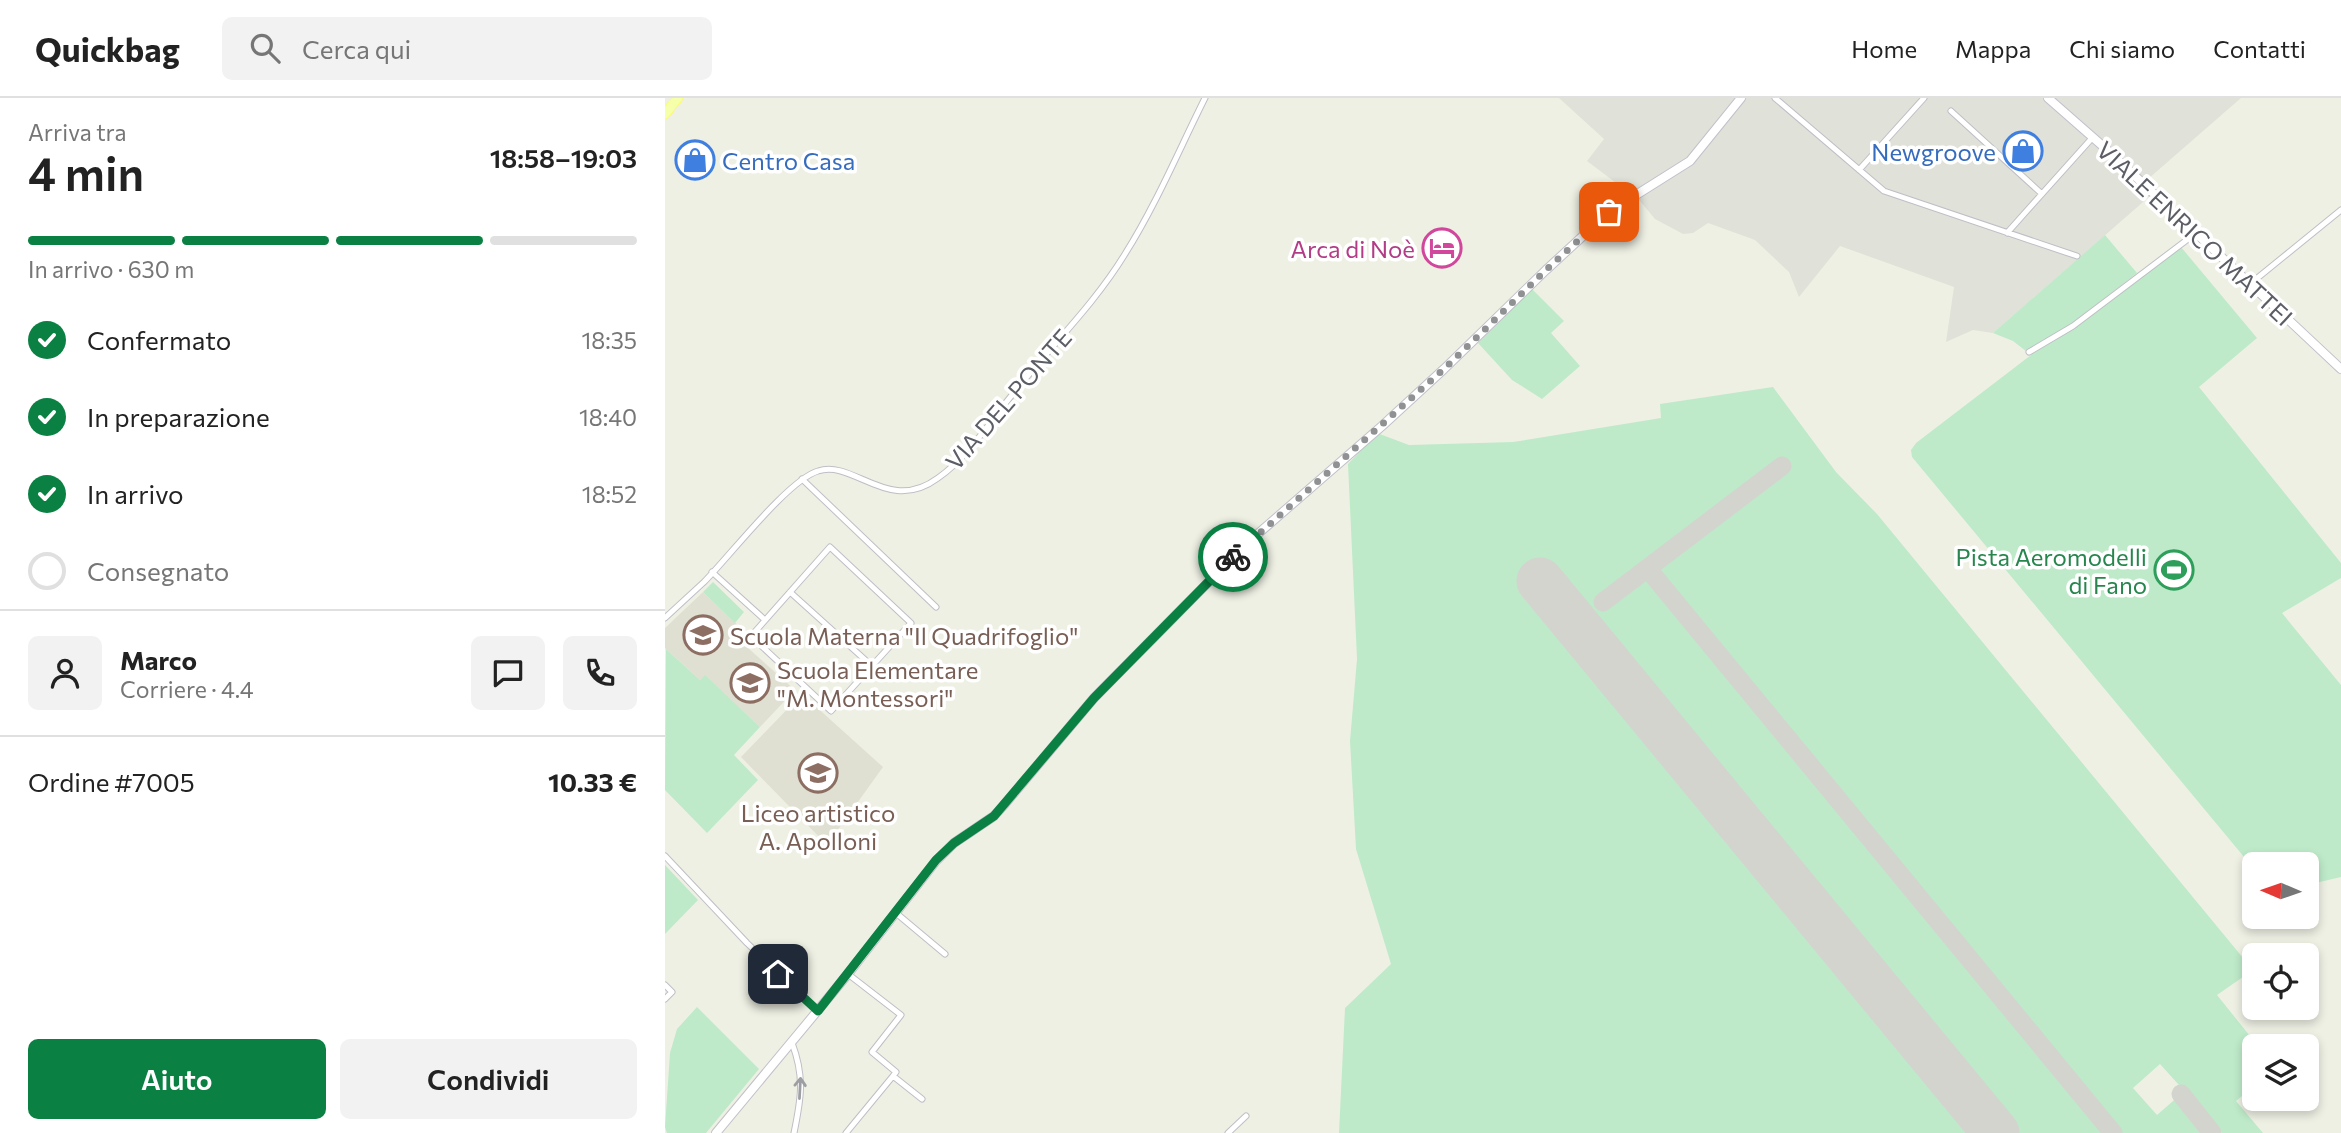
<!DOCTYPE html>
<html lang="it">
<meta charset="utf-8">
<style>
body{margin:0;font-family:Commissioner,sans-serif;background:#f2f2f2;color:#222;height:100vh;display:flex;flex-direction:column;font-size:26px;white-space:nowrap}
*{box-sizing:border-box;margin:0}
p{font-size:23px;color:#767676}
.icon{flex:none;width:38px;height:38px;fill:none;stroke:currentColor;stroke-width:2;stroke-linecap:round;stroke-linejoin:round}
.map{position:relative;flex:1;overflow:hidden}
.panel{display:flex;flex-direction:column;background:#fff;width:665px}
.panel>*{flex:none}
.needle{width:46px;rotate:272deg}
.fabs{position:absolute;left:1577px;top:754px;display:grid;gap:14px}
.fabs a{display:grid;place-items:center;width:77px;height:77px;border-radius:10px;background:#fff;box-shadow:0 4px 10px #0003;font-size:35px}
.pin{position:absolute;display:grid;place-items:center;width:60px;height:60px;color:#fff;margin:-30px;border-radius:14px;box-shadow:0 4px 10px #0006}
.courier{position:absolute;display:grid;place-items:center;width:70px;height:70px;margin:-35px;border:5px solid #0b8043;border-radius:50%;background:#fff;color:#222;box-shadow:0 2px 9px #0007}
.overview em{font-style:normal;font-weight:600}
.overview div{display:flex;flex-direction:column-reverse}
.overview{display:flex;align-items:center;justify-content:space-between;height:119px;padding:0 28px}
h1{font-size:46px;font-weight:600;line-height:52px}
.bar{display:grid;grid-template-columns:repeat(4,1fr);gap:10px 7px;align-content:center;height:84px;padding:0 28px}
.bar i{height:9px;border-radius:5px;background:#e0e0e0}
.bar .selected{background:#0b8043}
.bar p{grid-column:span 4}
.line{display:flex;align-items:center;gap:18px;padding:0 28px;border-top:2px solid #e0e0e0}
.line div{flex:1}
.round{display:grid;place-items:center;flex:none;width:74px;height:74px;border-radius:10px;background:#f2f2f2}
ol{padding:0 28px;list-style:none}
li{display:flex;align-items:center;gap:21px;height:77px}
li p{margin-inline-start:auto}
li .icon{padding:7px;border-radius:50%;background:#0b8043;color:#fff;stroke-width:4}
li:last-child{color:#767676}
li i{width:38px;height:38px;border:4px solid #e0e0e0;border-radius:50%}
.action{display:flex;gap:14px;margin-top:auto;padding:14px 28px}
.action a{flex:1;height:80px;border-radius:10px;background:#0b8043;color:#fff;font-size:28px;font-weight:600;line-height:80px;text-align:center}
.action a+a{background:#f2f2f2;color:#222}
header{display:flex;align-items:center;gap:42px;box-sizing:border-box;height:98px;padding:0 35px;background:#fff;border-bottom:2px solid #e0e0e0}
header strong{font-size:33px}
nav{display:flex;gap:38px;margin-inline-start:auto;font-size:24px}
.search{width:490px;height:63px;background:#f2f2f2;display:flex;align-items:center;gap:18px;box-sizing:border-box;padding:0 24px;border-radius:10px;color:#767676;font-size:26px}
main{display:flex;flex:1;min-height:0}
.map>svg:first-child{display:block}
.industrial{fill:#e0e1d8}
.education{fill:#e0e0d2}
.green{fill:#beeac9}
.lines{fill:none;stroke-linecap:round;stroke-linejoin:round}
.taxiway{stroke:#d3d4ce;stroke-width:19}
.runway{stroke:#d3d4ce;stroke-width:47}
.street-casing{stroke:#bebfc6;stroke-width:7}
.secondary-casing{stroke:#c0c1ca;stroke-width:10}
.primary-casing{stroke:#fffc4e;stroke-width:10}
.street{stroke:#fff;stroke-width:5}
.secondary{stroke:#fff;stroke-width:8}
.primary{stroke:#f6ffaa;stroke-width:9}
.oneway{stroke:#9d9ea3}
.done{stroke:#8f9192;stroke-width:7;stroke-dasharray:0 12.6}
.route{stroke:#0b8043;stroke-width:9}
.labels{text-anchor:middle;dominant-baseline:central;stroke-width:7;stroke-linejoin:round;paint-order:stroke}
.shop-label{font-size:24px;fill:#366cbe;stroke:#fff;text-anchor:end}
.street-label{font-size:24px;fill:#5c5e66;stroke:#fff}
.hotel-label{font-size:24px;fill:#b23c85;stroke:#fff;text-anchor:end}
.leisure-label{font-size:24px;fill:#27864d;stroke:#fff;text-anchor:end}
.education-label{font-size:24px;fill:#785e54;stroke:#fff;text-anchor:start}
</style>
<header>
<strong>Quickbag</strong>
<div class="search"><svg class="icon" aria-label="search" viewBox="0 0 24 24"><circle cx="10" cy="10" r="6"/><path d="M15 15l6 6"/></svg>Cerca qui</div>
<nav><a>Home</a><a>Mappa</a><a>Chi siamo</a><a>Contatti</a></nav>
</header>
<main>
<section class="panel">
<div class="overview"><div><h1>4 min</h1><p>Arriva tra</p></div><em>18:58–19:03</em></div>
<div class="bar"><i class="selected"></i><i class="selected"></i><i class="selected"></i><i></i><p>In arrivo · 630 m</p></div>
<ol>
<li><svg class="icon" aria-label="check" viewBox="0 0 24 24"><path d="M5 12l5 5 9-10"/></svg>Confermato<p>18:35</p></li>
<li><svg class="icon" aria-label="check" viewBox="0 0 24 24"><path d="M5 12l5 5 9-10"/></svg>In preparazione<p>18:40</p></li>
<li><svg class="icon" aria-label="check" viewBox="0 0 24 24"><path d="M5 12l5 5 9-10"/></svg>In arrivo<p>18:52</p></li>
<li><i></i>Consegnato</li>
</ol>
<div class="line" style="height:126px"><a class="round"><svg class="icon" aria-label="person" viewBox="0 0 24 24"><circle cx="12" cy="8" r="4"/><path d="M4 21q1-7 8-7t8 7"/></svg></a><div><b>Marco</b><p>Corriere · 4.4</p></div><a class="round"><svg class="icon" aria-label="chat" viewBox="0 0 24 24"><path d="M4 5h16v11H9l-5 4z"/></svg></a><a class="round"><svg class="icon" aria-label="phone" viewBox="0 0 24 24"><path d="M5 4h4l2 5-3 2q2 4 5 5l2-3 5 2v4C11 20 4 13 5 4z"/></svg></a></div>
<div class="line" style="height:91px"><div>Ordine #7005</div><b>10.33 €</b></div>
<div class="action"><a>Aiuto</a><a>Condividi</a></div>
</section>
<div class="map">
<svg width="1676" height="1035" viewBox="0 0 1676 1035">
<rect width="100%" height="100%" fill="#eff0e4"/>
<path class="industrial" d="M 894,0 L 1576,0 L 1475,88 L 1485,98 L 1328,235 L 1308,232 L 1281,244 L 1289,189 L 1175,148 L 1134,199 L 1124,174 L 1090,142 L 1043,125 L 1028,135 L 1018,136 L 990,121 L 975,103 L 922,63 L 939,41 Z"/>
<path class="education" d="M 38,494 L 79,533 L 73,541 L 130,592 L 95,629 L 40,578 L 35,582 L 0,550 L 0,530 Z
M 137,596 L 218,669 L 162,747 L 76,659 Z"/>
<path class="green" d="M 1440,137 L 1472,175 L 1374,251 L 1408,229 L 1516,149 L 1592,240 L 1534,289 L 1676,465 L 1676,480 L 1617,515 L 1676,587 L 1676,779 L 1642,787 L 1642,766 L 1589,766 L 1589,771 L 1247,359 L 1246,352 L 1251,345 L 1366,257 L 1348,243 L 1328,235 Z
M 867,191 L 899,223 L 886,235 L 915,268 L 877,301 L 847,282 L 813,245 Z
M 1108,289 L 1171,374 L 1212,416 L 1588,872 L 1552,897 L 1593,948 L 1589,948 L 1589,988 L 1571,1003 L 1598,1035 L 1557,1035 L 1495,966 L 1468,990 L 1492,1017 L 1516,996 L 1547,1035 L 674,1035 L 680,910 L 726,866 L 691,751 L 685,643 L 692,561 L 683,366 L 712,335 L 744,347 L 848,344 L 996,320 L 995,306 Z
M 48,484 L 79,514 L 70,525 L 38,494 Z
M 1,551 L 35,582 L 40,577 L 95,629 L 69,657 L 93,682 L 42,735 L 0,692 Z
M 0,767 L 33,802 L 0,836 Z
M 32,909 L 94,971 L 41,1035 L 2,1035 L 0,1029 L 5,955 L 12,931 Z"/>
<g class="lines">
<path class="taxiway" d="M 983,471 L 1448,1035
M 938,504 L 1117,368
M 1516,996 L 1547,1035"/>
<path class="runway" d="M 875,483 L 1331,1035"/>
<g class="street-casing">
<path id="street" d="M 1110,0 L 1219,93 L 1412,158
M 1286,13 L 1377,96
M 1194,72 L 1259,0
M 1342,135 L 1428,39
M 1585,186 L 1676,112
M 1364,254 L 1408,228 L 1531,135
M 137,381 L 271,509
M 165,449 L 246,525 L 166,613 L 88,540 L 88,536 Z
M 47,474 L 100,522
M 125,494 L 207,568
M 0,520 C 13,508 26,496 39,484 C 64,459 123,382 153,373 C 189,361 223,417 273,380 C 303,359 324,325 347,297 C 384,250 429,207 460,156 C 491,107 514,52 540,0
M 0,758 L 82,845 L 153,913
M 231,815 L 280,856
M 183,876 L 236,917 L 207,954 L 231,974 L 228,978 L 257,1001
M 0,887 L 7,894 L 0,901
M 127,945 C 140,979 136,1001 129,1035
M 181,1035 L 228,978
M 563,1035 L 581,1018"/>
</g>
<g class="secondary-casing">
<path id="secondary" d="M 1383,0 L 1440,50 L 1676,271
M 51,1035 L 183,876 L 271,763 L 289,745 L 329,718 L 339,707 L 429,600 L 580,447 L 717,328 L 779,271 L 881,172 L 944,114 L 1025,63 L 1076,0"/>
</g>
<g class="primary-casing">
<path id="primary" d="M 0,16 L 13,0"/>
</g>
<use href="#street" class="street"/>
<use href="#secondary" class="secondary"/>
<use href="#primary" class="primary"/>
</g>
<defs><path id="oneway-shaft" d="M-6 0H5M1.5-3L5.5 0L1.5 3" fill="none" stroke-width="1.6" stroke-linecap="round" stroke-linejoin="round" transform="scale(1.75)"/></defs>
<use class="oneway" href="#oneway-shaft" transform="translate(135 990) rotate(-87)"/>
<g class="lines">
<path class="done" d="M 568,459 L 779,271 L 881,172 L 944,114"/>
<path class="route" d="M 113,876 L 153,913 L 271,762 L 289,745 L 329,718 L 429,600 L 568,459"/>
</g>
<defs>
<g id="shop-ring" transform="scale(2.0125)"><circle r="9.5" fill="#fff" stroke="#3f7fe0" stroke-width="1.5"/><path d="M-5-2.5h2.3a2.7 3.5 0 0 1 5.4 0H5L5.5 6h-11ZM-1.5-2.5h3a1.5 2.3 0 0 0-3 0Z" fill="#3f7fe0"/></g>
<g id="hotel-ring" transform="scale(2.0125)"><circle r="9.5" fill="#fff" stroke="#d1479c" stroke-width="1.5"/><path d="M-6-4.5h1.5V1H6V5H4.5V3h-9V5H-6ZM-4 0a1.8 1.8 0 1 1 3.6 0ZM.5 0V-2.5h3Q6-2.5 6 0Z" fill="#d1479c"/></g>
<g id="stadium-ring" transform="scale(2.0125)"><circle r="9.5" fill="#fff" stroke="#2e9e5b" stroke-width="1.5"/><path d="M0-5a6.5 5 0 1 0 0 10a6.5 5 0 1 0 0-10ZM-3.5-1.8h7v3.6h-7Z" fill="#2e9e5b"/></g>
<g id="school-ring" transform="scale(2.0125)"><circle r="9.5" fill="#fff" stroke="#8d6e63" stroke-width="1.5"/><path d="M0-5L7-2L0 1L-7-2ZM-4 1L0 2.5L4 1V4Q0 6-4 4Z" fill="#8d6e63"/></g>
</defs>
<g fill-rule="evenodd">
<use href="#shop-ring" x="1358" y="53"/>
<use href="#shop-ring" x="30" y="62"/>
<use href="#hotel-ring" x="777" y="150"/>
<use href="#stadium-ring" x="1509" y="472"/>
<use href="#school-ring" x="38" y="537"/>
<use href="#school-ring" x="85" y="585"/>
<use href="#school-ring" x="153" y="675"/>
</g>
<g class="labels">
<g class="shop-label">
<text x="1331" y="53">Newgroove</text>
<text x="57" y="62" text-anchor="start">Centro Casa</text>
</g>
<g class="street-label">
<text transform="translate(1530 135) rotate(43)">VIALE ENRICO MATTEI</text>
<text transform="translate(343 301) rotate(-49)">VIA DEL PONTE</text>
</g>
<g class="hotel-label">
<text x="750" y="150">Arca di Noè</text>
</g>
<g class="leisure-label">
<text x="1482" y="458">Pista Aeromodelli<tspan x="1482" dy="28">di Fano</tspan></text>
</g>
<g class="education-label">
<text x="65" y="537">Scuola Materna "Il Quadrifoglio"</text>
<text x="112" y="571">Scuola Elementare<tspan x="112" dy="28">"M. Montessori"</tspan></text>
<text x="153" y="714" text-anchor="middle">Liceo artistico<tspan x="153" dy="28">A. Apolloni</tspan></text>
</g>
</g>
</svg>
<div class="fabs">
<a><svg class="needle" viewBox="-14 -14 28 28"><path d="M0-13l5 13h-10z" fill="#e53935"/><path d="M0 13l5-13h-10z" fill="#767676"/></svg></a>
<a><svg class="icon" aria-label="locate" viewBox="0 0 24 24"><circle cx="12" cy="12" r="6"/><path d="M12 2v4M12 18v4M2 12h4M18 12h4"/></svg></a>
<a><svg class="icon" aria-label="layers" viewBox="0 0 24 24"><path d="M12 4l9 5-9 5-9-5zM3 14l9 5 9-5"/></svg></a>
</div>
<div class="pin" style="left:944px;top:114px;background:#ea580c"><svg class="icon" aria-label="bag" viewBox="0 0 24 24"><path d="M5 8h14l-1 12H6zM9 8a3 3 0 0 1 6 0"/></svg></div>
<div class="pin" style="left:113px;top:876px;background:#1f2937"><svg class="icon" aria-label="home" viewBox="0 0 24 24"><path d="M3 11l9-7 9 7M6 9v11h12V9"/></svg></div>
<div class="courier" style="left:568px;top:459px"><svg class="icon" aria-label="bike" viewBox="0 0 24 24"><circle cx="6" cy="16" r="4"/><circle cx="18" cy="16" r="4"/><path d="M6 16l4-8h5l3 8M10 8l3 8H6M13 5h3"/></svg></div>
</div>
</main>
